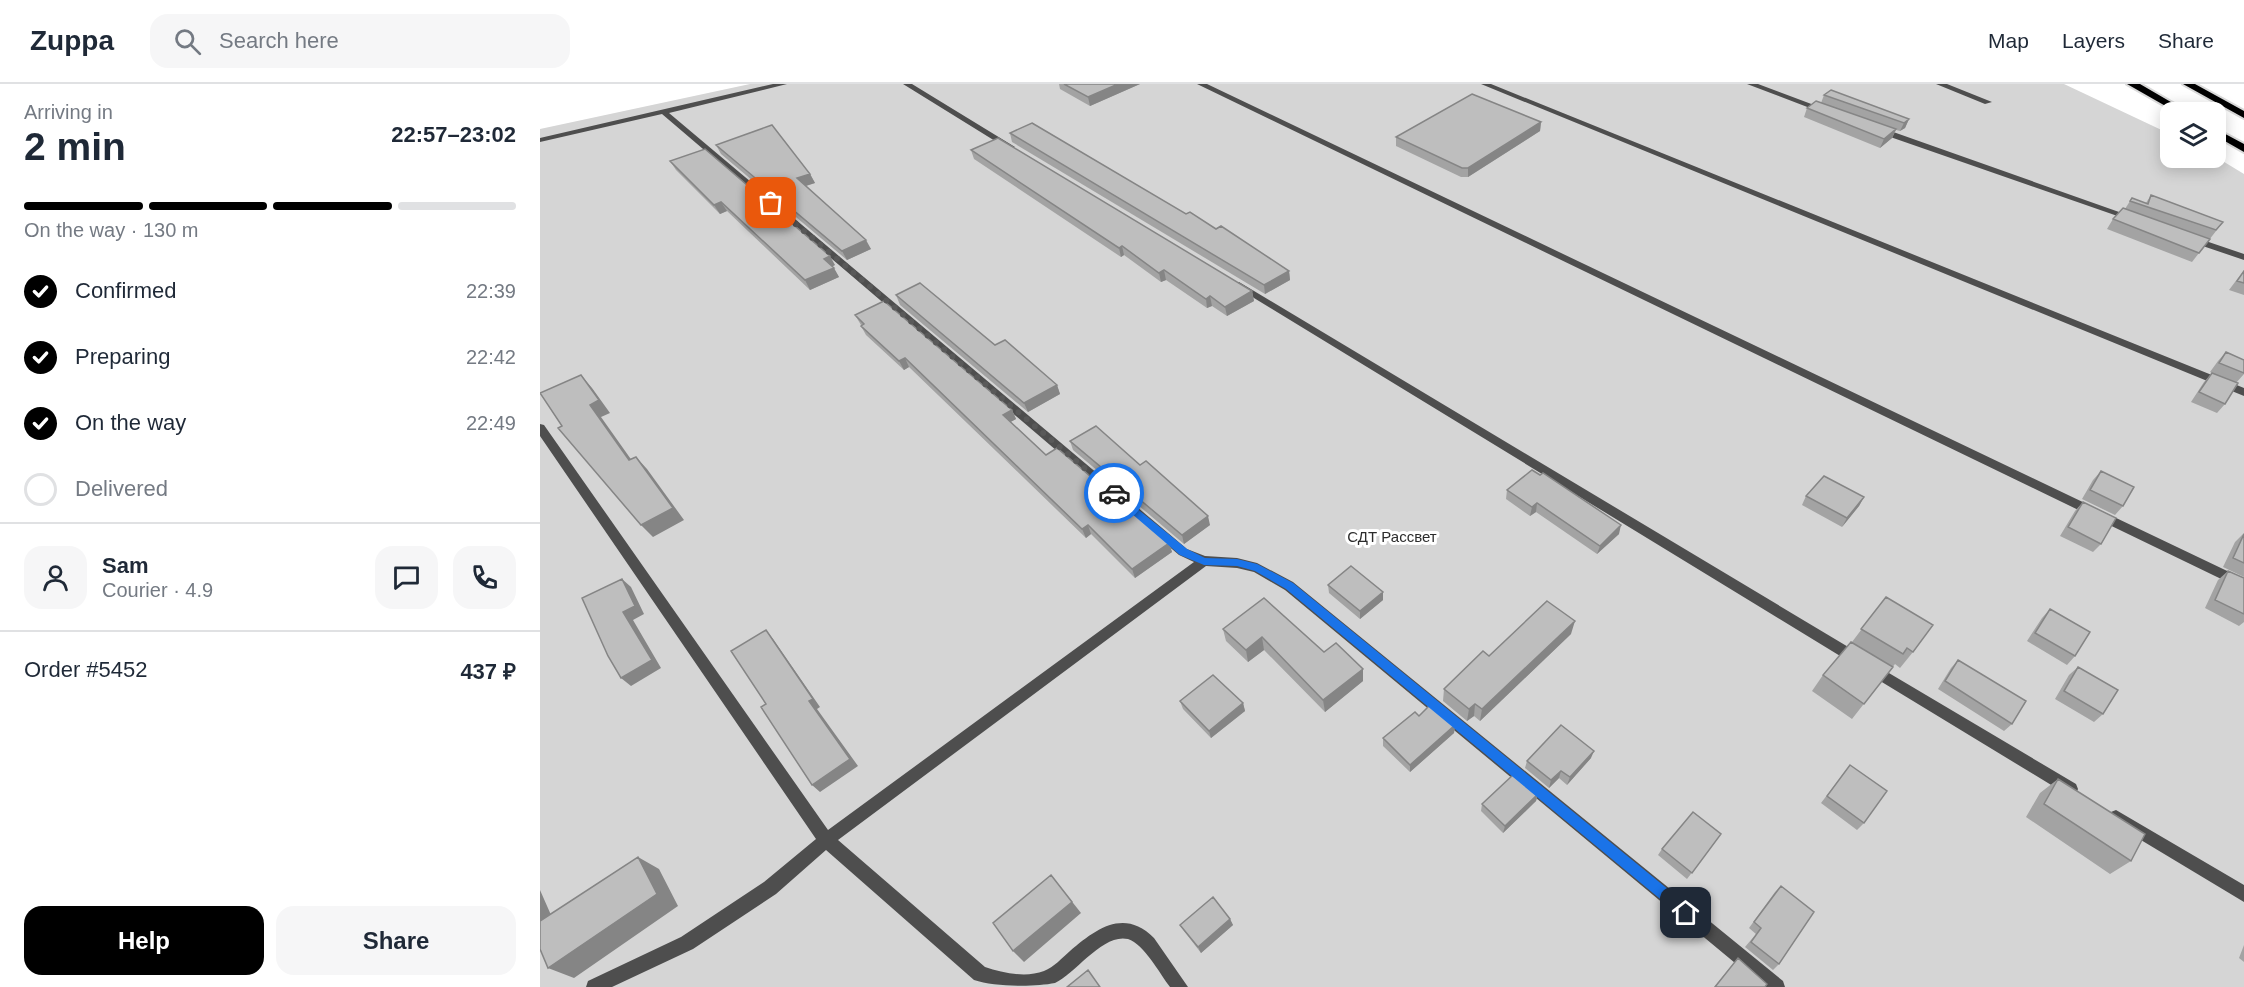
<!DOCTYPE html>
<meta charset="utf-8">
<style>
body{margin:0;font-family:Arial,sans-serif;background:#f6f6f7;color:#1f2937;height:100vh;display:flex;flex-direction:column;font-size:22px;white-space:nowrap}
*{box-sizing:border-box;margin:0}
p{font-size:20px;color:#747a83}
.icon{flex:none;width:33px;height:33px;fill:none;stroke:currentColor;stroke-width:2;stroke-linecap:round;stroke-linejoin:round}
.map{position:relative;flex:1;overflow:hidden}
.sheet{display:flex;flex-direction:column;background:#fff;width:540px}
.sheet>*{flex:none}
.fabs{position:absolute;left:1620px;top:18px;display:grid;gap:12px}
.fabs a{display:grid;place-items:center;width:66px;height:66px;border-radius:12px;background:#fff;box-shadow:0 3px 15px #0003;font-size:30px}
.pin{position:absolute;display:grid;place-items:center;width:51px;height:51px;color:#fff;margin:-26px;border-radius:12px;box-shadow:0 3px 9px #0006}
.courier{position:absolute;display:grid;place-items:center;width:60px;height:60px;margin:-30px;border:4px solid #1a73e8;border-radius:50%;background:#fff;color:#222;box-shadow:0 2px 8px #0007}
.headline em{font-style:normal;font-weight:800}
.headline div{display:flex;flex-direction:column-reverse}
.headline{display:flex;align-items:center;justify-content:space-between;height:102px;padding:0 24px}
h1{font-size:39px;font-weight:800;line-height:45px}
.bar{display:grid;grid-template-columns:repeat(4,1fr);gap:9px 6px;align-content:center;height:72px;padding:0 24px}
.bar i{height:8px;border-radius:4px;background:#e0e1e3}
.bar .on{background:#000}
.bar p{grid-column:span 4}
.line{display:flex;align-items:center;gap:15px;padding:0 24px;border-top:2px solid #e0e1e3}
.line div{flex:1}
.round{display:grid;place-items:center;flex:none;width:63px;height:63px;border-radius:18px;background:#f6f6f7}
ol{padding:0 24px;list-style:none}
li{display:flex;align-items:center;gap:18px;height:66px}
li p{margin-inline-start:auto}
li .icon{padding:6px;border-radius:50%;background:#000;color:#fff;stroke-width:4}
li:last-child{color:#747a83}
li i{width:33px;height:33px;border:3px solid #e0e1e3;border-radius:50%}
.button{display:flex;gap:12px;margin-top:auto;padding:12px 24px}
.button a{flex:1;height:69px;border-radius:18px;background:#000;color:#fff;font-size:24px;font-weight:800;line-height:69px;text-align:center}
.button a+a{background:#f6f6f7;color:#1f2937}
header{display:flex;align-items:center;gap:36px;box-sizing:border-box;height:84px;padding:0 30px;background:#fff;border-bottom:2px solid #e0e1e3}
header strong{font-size:28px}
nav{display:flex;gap:33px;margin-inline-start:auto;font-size:21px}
.search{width:420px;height:54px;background:#f6f6f7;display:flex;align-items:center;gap:15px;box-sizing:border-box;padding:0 21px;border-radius:18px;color:#747a83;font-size:22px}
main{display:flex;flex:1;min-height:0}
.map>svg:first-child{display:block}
.green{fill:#d5d5d5}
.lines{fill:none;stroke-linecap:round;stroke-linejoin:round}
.trunk-casing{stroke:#dbdbdb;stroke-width:4}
.service{fill:#4e4e4e;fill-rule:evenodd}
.trunk{fill:#000;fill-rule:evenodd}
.wall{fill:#a3a3a3}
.shaded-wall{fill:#858585}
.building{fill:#bebebe;stroke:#858585;stroke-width:1.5}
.route{fill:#1a73e8}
.done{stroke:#595959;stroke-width:6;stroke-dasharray:0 10.8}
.labels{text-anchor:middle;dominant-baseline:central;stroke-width:6;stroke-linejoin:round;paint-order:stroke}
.park-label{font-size:15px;fill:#2c2c2c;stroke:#fff}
</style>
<header>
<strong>Zuppa</strong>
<div class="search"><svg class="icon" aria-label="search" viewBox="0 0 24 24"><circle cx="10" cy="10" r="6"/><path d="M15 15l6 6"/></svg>Search here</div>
<nav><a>Map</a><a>Layers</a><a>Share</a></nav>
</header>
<main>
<section class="sheet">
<div class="headline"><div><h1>2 min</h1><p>Arriving in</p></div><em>22:57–23:02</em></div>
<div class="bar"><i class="on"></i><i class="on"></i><i class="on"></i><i></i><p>On the way · 130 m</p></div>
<ol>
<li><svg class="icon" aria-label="check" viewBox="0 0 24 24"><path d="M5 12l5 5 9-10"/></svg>Confirmed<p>22:39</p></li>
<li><svg class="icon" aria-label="check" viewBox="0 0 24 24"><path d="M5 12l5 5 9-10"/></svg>Preparing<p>22:42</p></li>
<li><svg class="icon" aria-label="check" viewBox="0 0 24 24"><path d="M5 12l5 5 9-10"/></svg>On the way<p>22:49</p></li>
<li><i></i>Delivered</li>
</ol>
<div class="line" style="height:108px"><a class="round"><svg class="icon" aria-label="person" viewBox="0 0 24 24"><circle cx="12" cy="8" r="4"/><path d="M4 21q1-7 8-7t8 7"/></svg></a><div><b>Sam</b><p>Courier · 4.9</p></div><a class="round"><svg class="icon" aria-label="chat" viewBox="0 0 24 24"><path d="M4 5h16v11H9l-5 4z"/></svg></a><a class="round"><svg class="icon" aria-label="phone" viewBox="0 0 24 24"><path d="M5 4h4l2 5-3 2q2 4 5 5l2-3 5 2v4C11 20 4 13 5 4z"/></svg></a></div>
<div class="line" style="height:78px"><div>Order #5452</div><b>437 ₽</b></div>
<div class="button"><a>Help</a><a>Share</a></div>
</section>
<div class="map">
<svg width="1704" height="903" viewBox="0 0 1704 903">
<rect width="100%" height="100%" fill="#fff"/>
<path class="green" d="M 210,0 L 1524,0 L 1630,50 L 1630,74 L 1676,73 L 1704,90 L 1704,903 L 0,903 L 0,45 Z"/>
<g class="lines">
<g class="trunk-casing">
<path id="trunk" d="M 1587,0 L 1600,0 L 1648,28 L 1636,28 Z
M 1643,0 L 1655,0 L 1704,27 L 1704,34 Z
M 1676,45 L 1704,60 L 1704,68 L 1676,52 Z"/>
</g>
<path class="service" d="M 233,0 L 247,0 L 129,29 L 647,465 L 665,472 L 697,474 L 717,479 L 753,498 L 1243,897 L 1245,903 L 1224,903 L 745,506 L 714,488 L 697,484 L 666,482 L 298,756 L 445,883 C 463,889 486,894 504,887 C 514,883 522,874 530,867 C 556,845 584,824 614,854 L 648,903 L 630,903 C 620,890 604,860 588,855 C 563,849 536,889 515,899 C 495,903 455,903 434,896 L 286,766 L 236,810 L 153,865 L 72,903 L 46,903 L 48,897 L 141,853 L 224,798 L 276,755 L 0,352 L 0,340 L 4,341 L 288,746 L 654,478 L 639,471 L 122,30 L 0,58 L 0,54 Z
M 363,0 L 372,0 L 475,63 L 468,65 Z
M 657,0 L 667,0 L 1704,495 L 1704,506 Z
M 941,0 L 951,0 L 1704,304 L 1704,312 Z
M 1207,0 L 1218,0 L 1290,27 L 1283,29 Z
M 1396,0 L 1407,0 L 1452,18 L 1445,20 Z
M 1336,44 L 1342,44 L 1596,134 L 1589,136 L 1336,48 Z
M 1651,152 L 1704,170 L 1704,176 L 1648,157 L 1647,155 Z
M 699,198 L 1320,570 L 1322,574 L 1320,578 L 1315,580 L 1310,578 L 696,203 L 696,199 Z
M 1332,579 L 1536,700 L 1538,705 L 1536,710 L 1531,712 L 1526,710 L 1327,589 L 1325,585 L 1327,581 Z
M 1576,726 L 1704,801 L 1704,818 L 1571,738 L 1569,733 L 1571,728 Z"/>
<use href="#trunk" class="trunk"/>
</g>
<path class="wall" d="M 519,0 L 600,0 L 550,22 L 520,5 Z
M 1284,11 L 1369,35 L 1365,44 L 1360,47 L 1356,46 L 1352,54 L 1340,64 L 1264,33 L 1267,24 L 1281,19 Z
M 1001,38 L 1000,47 L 928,93 L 921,93 L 856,62 L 856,53 Z
M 470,49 L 646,130 L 676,145 L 749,187 L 750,196 L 725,210 L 472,58 Z
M 176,61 L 270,90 L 275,99 L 266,102 L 331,165 L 307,176 L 181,70 Z
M 431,66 L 712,207 L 714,217 L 687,232 L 672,222 L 667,224 L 626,196 L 621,198 L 584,171 L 581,173 L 434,75 Z
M 130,77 L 295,181 L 292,182 L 299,193 L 270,206 L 187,127 L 180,130 L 136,86 Z
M 1611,111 L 1683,138 L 1652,178 L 1567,145 L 1573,135 L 1585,125 L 1590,117 L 1606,119 Z
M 1704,186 L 1704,211 L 1689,206 Z
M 356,211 L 455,261 L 517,301 L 520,310 L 488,328 L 360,221 Z
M 315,231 L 472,326 L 476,335 L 470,338 L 506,371 L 629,459 L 632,468 L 595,494 L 551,450 L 546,454 L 369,283 L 364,286 L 326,251 L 321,242 L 321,241 Z
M 1686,268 L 1704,276 L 1704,290 L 1696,299 L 1670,288 L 1678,277 Z
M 1672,289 L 1685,320 L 1677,329 L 1651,318 L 1664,298 Z
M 530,357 L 600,381 L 670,441 L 644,460 L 533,366 Z
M 1561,387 L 1583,422 L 1575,431 L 1542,415 L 1553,396 Z
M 1000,391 L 1079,450 L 1057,470 L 996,428 L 990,432 L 966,415 L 967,406 Z
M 1266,412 L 1324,413 L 1319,422 L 1302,443 L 1262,421 Z
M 1543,418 L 1561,460 L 1553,468 L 1520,452 L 1535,427 Z
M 1704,449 L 1704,493 L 1683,483 L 1695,458 Z
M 1688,487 L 1704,494 L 1704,538 L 1699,542 L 1665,524 L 1678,496 Z
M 788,501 L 843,508 L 843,516 L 820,535 L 789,509 Z
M 1346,513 L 1373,568 L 1360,584 L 1355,580 L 1312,635 L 1272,607 L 1283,591 L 1312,558 Z
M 1510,525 L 1535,572 L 1527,581 L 1487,557 L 1502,534 Z
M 683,545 L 784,568 L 823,585 L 823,597 L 785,628 L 724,566 L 708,578 L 686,557 Z
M 1031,550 L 940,637 L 934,632 L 927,637 L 903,617 L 904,605 L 949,572 Z
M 1418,576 L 1472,640 L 1464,647 L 1398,605 L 1411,584 Z
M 1538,583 L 1563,630 L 1554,638 L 1515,615 L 1529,591 Z
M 640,617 L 703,619 L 705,627 L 671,654 L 643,625 Z
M 879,632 L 915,641 L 914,649 L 870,688 L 843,662 L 843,654 Z
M 1051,674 L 1027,701 L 1019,694 L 1009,704 L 985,684 L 987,677 Z
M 1310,681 L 1324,739 L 1317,746 L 1281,719 Z
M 1518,695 L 1591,777 L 1570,790 L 1486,733 L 1500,709 Z
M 998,710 L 996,717 L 963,749 L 941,727 L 942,720 Z
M 1176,757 L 1147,795 L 1118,771 L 1122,765 Z
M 1241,802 L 1239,880 L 1233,886 L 1205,863 L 1216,850 L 1209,844 L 1235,808 Z
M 690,835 L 693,841 L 661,869 L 644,847 L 640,841 Z
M 1704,861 L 1704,878 L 1699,874 Z
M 1198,874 L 1225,903 L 1174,903 Z"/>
<path class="shaded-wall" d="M 578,0 L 600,0 L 550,22 L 548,13 Z
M 1369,35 L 1365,44 L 1360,47 L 1364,39 Z
M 1001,38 L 1000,47 L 928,93 L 928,84 Z
M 1356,45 L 1352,54 L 1340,64 L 1344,55 Z
M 270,90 L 275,99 L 262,103 L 257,94 Z
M 181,118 L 187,127 L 180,130 L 174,121 Z
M 326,156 L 331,165 L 307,176 L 302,167 Z
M 582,162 L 584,171 L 581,173 L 579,164 Z
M 290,172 L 295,181 L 289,184 L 284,175 Z
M 294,184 L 299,193 L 270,206 L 265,196 Z
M 624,186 L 626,196 L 621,198 L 619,189 Z
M 749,187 L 750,196 L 725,210 L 724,201 Z
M 712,207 L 714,217 L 687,232 L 685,223 Z
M 670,212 L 672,222 L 667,224 L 666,215 Z
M 365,274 L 369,283 L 364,286 L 359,277 Z
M 41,291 L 52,304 L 70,329 L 61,333 L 100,388 L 89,376 L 50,321 Z
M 517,301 L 520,310 L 488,328 L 484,319 Z
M 472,326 L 476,335 L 467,340 L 463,331 Z
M 96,373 L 107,385 L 144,436 L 113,453 L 101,441 Z
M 1324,413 L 1319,422 L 1302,443 L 1307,434 Z
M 997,419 L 996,428 L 990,432 L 992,423 Z
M 668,432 L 670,441 L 644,460 L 642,451 Z
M 548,441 L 551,450 L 546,454 L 542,445 Z
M 1081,441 L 1079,450 L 1057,470 L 1060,462 Z
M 629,459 L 632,468 L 595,494 L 592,485 Z
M 82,495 L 91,503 L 104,530 L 93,536 L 121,584 L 91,602 L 81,594 Z
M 843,508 L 843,516 L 820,535 L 820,527 Z
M 1035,537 L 1031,550 L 940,637 L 942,625 Z
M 226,546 L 233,555 L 280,623 L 277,625 L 318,682 L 280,708 L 272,701 L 269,617 Z
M 722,553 L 724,566 L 708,578 L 706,566 Z
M 823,585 L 823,597 L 785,628 L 783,616 Z
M 703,619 L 705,627 L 671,654 L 669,647 Z
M 935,620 L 934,632 L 927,637 L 929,625 Z
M 915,641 L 914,649 L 870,688 L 870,681 Z
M 1054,667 L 1051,674 L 1027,701 L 1030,693 Z
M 1021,687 L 1019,694 L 1009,704 L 1011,696 Z
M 998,710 L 996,717 L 963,749 L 965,742 Z
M 98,773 L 119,785 L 138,822 L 34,894 L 8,884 Z
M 511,791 L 541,829 L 484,878 L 473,867 Z
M 0,806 L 11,831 L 0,838 Z
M 690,835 L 693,841 L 661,869 L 658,863 Z"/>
<path class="building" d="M 524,0 L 578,0 L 548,13 Z
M 1291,6 L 1369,35 L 1364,39 L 1284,11 Z
M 932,10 L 1001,38 L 928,84 L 922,84 L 856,53 Z
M 1276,17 L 1356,45 L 1344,55 L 1267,24 Z
M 492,39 L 646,130 L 650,128 L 676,145 L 681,142 L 749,187 L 724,201 L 470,49 Z
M 232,41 L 270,90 L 257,94 L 326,156 L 302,167 L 176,61 Z
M 458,54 L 712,207 L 685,223 L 670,212 L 666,215 L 624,186 L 619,189 L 582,162 L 579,164 L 431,66 Z
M 165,65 L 290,172 L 284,175 L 294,184 L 265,196 L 181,118 L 174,121 L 130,77 Z
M 1611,111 L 1683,138 L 1676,146 L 1590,117 L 1592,114 L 1608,120 Z
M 1583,124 L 1670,155 L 1659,169 L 1573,135 Z
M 1704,187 L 1704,199 L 1697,197 Z
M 380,199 L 455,261 L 465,256 L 517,301 L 484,319 L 356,211 Z
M 344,217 L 472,326 L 463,331 L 506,371 L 517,364 L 629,459 L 592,485 L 548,441 L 542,445 L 365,274 L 359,277 L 321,242 L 324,240 L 315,231 Z
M 1686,268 L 1704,276 L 1704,289 L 1679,279 Z
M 1672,289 L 1698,299 L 1685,320 L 1659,308 Z
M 41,291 L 59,316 L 50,321 L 89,376 L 96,373 L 133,424 L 101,441 L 18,344 L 22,342 L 0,309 Z
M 556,342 L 600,381 L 606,377 L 668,432 L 642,451 L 530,357 Z
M 992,386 L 1000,391 L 1003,389 L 1081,441 L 1060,462 L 997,419 L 992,423 L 967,406 Z
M 1561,387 L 1594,403 L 1583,422 L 1550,406 Z
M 1284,392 L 1324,413 L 1307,434 L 1266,412 Z
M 1543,418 L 1576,434 L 1561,460 L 1528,443 Z
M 1704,450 L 1704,479 L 1693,474 Z
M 811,482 L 843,508 L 820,527 L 788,501 Z
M 1688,487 L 1704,494 L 1704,530 L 1675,516 Z
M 82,495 L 95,522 L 83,528 L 112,576 L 81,594 L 68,572 L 42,514 Z
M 1346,513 L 1393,541 L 1373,568 L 1367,564 L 1363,570 L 1321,545 Z
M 724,514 L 784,568 L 796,559 L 823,585 L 783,616 L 722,553 L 706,566 L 683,545 Z
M 1007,517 L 1035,537 L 942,625 L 935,620 L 929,625 L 904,605 L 943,567 L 949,572 Z
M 1510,525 L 1550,548 L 1535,572 L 1495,549 Z
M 226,546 L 273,615 L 269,617 L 310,675 L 272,701 L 221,623 L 226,620 L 191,567 Z
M 1311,558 L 1353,583 L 1324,620 L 1283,591 Z
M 1418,576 L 1486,617 L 1472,640 L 1405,597 Z
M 1538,583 L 1578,606 L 1563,630 L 1524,607 Z
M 673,591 L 703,619 L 669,647 L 640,617 Z
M 890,621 L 915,641 L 870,681 L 843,654 L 875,628 L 879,632 Z
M 1021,641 L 1054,667 L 1030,693 L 1021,687 L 1011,696 L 987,677 Z
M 1310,681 L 1347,707 L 1324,739 L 1287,712 Z
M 974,690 L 998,710 L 965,742 L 942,720 Z
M 1518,695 L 1605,750 L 1591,777 L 1504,720 Z
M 1153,728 L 1181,750 L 1152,789 L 1122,765 Z
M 98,773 L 117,810 L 8,884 L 0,865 L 0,837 Z
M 511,791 L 532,818 L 473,867 L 453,839 Z
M 1241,802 L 1274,828 L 1239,880 L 1211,858 L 1221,844 L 1214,838 Z
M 673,813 L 690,835 L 658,863 L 640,841 Z
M 1198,874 L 1227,900 L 1225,903 L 1175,903 Z
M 548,886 L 560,903 L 527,903 Z"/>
<path class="route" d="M 574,406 L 647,465 L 665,474 L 697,475 L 717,480 L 753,499 L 1151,824 L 1153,829 L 1151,833 L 1146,835 L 1142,833 L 746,505 L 715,487 L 697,482 L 664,481 L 640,471 L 571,412 L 571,407 Z"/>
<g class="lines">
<path class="done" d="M 231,119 L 574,409"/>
</g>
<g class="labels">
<g class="park-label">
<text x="852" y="452">СДТ Рассвет</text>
</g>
</g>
</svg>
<div class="fabs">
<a><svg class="icon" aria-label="layers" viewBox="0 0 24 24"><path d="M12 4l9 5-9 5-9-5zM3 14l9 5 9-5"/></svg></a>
</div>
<div class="pin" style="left:231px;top:119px;background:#ea580c"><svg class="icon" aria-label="bag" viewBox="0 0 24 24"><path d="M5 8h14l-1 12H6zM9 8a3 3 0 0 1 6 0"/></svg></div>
<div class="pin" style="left:1146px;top:829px;background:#1f2937"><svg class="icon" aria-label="home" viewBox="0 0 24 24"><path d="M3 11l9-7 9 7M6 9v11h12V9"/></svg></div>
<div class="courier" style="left:574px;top:409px"><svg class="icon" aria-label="car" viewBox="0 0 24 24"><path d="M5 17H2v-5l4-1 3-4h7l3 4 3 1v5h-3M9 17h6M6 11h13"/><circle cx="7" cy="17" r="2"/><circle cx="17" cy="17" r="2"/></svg></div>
</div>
</main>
